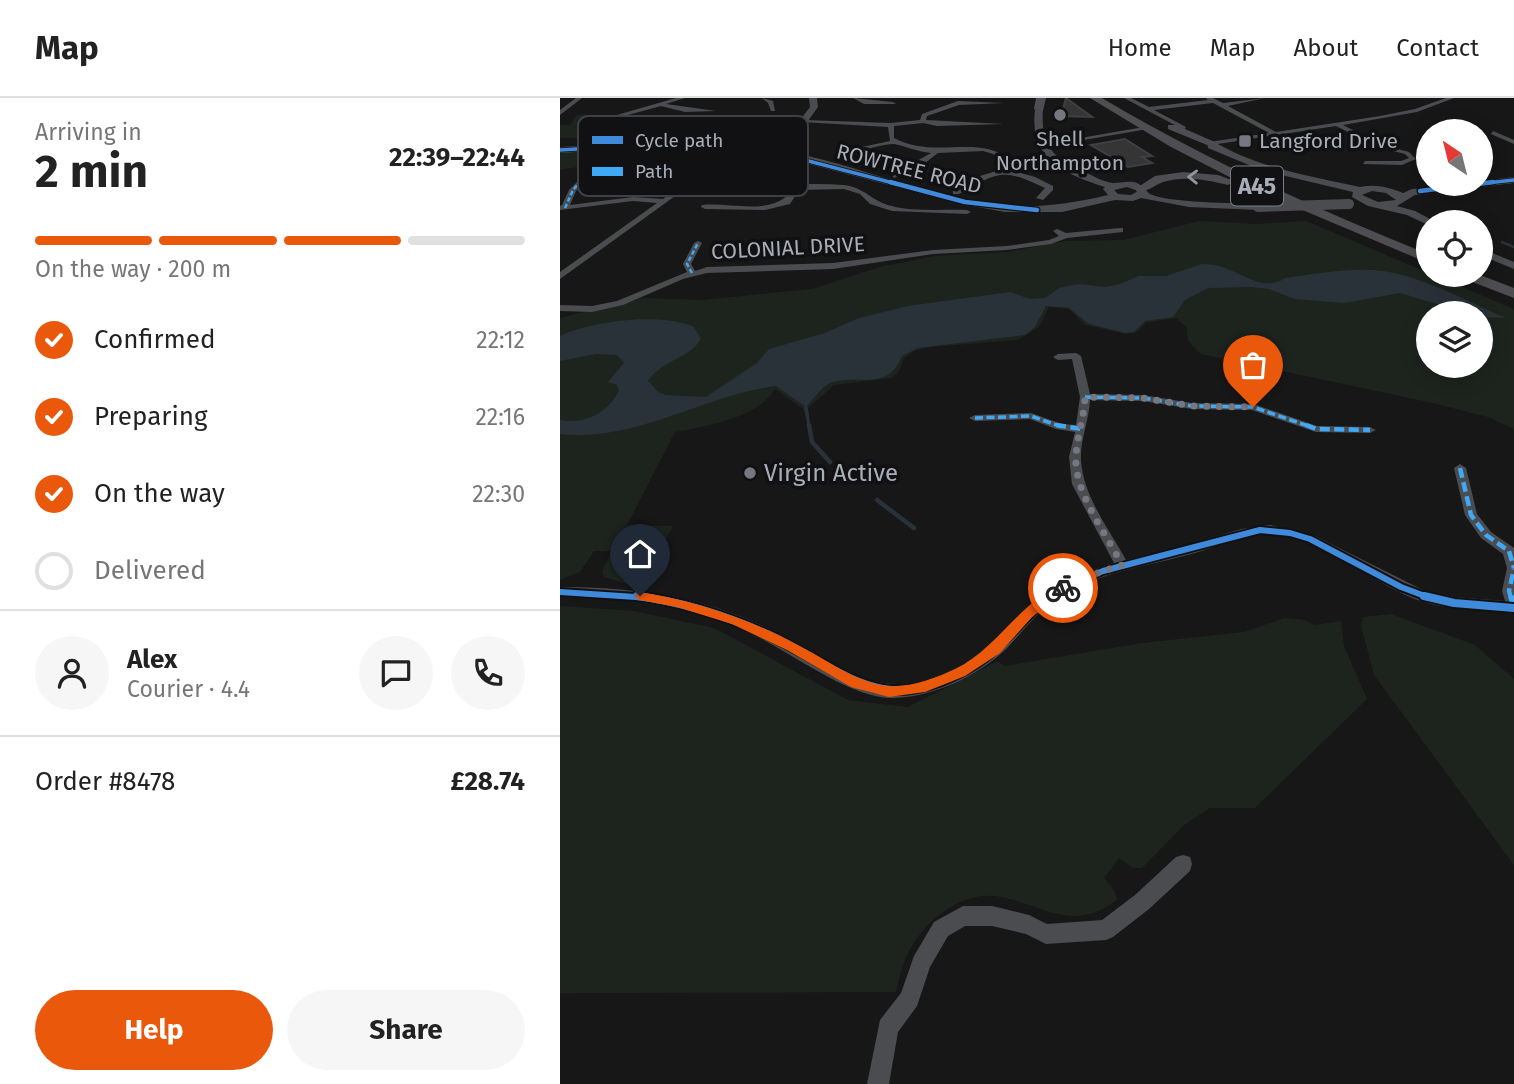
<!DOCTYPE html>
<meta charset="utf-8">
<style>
body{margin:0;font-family:"Fira Sans",sans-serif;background:#f6f6f6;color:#222;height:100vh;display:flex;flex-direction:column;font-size:26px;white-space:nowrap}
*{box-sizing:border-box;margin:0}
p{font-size:23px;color:#767676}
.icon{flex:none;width:38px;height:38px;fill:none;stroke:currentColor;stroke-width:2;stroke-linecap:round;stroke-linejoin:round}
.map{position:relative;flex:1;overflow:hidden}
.drawer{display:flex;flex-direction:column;background:#fff;width:560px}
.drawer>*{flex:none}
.needle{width:46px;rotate:325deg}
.buttons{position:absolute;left:856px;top:21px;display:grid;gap:14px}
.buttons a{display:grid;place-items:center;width:77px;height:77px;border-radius:50%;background:#fff;box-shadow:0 4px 18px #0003;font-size:35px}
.pin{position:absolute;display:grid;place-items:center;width:60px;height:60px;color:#fff;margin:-72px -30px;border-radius:50% 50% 50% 0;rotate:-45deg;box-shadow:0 0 7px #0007}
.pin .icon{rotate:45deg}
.courier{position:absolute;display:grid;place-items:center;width:70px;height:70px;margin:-35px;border:5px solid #ea580c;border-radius:50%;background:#fff;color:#222;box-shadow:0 2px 9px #0007}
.summary em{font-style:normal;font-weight:700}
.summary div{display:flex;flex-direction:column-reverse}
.summary{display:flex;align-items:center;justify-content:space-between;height:119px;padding:0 35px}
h1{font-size:46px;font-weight:700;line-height:52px}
.bar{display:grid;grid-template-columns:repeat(4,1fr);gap:10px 7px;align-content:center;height:84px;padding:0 35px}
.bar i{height:9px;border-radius:5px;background:#e0e0e0}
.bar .on{background:#ea580c}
.bar p{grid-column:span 4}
.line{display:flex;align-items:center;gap:18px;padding:0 35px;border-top:2px solid #e0e0e0}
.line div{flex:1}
.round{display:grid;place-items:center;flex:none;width:74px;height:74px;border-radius:37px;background:#f6f6f6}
ol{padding:0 35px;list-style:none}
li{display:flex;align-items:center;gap:21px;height:77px}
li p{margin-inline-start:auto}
li .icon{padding:7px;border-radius:50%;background:#ea580c;color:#fff;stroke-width:4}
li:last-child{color:#767676}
li i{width:38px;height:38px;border:4px solid #e0e0e0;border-radius:50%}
.primary-button{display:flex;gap:14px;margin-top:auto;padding:14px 35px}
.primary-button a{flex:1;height:80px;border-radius:42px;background:#ea580c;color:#fff;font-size:28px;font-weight:700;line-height:80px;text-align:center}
.primary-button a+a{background:#f6f6f6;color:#222}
header{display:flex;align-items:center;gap:42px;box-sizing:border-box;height:98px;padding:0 35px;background:#fff;border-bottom:2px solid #e0e0e0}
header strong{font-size:33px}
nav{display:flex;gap:38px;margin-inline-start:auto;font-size:24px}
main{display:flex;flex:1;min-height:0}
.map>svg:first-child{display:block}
.green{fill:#1d241e;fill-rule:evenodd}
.water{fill:#2a3239}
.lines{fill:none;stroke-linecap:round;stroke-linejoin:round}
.stream-far2{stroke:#2a3239;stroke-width:2.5}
.stream-far1{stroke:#2a3239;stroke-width:3.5}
.stream{stroke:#2a3239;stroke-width:4.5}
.building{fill:#353536;stroke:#3f4043;stroke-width:2}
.minor{fill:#4b4c50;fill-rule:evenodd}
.tertiary{fill:#4b4c50;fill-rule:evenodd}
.trunk{fill:#4e4e52;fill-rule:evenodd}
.tertiary-bridge{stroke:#4b4c50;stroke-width:10}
.quiet-far3{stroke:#3fa9f5;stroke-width:2.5;stroke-dasharray:4.5 2.5;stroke-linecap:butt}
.quiet-far2{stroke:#3fa9f5;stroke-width:3.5;stroke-dasharray:8 3.5;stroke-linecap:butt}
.quiet-far1{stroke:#3fa9f5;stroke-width:4.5;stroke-dasharray:10 4.5;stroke-linecap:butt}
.quiet{stroke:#3fa9f5;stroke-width:6;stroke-dasharray:12 6;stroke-linecap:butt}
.cycleway-far3-casing{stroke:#111113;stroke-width:5}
.cycleway-far2-casing{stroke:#111113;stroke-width:7}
.cycleway-far1-casing{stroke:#111113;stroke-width:10}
.cycleway-casing{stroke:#111113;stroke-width:12}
.cycleway-far3{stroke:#408adc;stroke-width:3.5}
.cycleway-far2{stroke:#408adc;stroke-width:4.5}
.cycleway-far1{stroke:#408adc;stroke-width:6}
.cycleway{stroke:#408adc;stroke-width:8}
.oneway{stroke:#92959e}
.route{fill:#ea580c}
.done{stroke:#757880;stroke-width:7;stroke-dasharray:0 12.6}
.poi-dot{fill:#757880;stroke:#111113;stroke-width:2.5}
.labels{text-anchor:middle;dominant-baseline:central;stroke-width:7;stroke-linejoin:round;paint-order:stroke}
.far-poi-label{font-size:21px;fill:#a8adb8;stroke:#111113}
.far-street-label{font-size:21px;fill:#a8adb8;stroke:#111113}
.shield{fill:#111113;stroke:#7b7e86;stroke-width:2}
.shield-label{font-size:23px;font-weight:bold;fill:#a8adb8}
.poi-label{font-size:24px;fill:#a8adb8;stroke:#111113;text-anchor:start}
.key{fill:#111113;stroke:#3e4045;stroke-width:2}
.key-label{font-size:19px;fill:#a8adb8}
</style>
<header>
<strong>Map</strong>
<nav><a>Home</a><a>Map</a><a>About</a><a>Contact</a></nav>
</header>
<main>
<section class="drawer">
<div class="summary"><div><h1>2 min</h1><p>Arriving in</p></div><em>22:39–22:44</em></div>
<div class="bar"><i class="on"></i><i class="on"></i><i class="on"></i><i></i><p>On the way · 200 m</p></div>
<ol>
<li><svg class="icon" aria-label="check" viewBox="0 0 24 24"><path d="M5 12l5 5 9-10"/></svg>Confirmed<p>22:12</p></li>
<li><svg class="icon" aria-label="check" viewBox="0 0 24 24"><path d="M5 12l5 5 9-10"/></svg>Preparing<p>22:16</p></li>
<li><svg class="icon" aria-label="check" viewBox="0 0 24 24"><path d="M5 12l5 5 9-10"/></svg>On the way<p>22:30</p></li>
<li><i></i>Delivered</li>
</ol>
<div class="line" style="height:126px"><a class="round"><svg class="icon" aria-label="person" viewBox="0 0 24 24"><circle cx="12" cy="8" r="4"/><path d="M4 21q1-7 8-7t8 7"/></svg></a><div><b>Alex</b><p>Courier · 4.4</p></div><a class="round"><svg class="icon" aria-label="chat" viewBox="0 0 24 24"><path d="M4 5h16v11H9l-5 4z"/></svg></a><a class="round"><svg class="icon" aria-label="phone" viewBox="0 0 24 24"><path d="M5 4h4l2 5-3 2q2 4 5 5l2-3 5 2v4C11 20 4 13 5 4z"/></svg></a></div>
<div class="line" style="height:91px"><div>Order #8478</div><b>£28.74</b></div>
<div class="primary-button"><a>Help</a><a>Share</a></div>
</section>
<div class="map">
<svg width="954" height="986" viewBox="0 0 954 986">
<rect width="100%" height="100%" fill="#171717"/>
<path class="green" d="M 23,16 C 55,26 85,25 118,21 C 154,16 195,20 231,26 L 200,37 L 0,40 L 0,27 L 10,27 L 17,17 Z
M 136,47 L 170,53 L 169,56 L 133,78 L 112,77 L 41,65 L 0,72 L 0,54 Z
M 639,123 L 696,126 L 746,123 L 954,211 L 954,331 L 928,319 L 873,305 L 641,256 L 628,243 L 627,230 L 616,220 L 586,225 L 577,234 L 566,236 L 525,227 L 509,211 L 489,209 L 479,229 L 458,242 L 370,249 L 354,253 L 344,260 L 339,273 L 331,280 L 274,287 L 244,314 L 243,311 L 215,291 C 198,320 145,328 115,334 L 67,427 L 113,428 L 80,490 L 44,479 L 42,473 L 52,453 L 34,453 L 20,474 L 0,482 L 0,220 L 83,200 L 143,202 L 252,191 L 320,169 L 375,158 L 447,154 L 505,143 L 563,142 ZM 868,215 L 920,215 L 920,268 L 868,268 Z
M 0,508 L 74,513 L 154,530 L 288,602 L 348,609 L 438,563 L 444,568 L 582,545 L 684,534 L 724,520 L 745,522 L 754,527 L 781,523 L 784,548 L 807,601 L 695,710 L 650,710 L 624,727 L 582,770 L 573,770 L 559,760 L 544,780 L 554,792 L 557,802 C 512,835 487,808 441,799 C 401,791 363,824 347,857 C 341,868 339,882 336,894 L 0,895 Z
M 831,516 L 915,547 L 954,581 L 954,767 L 814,577 L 801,528 L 803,519 Z"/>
<path class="water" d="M 642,166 C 647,167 654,166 659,168 C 681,174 703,195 725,180 C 757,176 791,169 823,173 C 867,180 906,203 946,220 L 921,219 L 920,215 L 907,215 L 840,195 L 784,205 L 735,201 L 709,191 L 691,189 L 648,190 L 625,202 L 613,219 L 585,223 L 574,234 L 566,235 L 529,226 L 509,210 L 486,208 L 475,229 L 465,237 L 358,250 L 342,258 C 326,296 300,274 270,285 C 261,289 253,302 246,309 L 216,288 C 144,297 75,345 0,336 L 0,322 C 24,327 48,315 59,293 L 57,287 L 48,284 L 64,265 L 57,257 L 36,256 L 0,263 L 0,238 C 32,223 101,214 134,229 L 141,241 C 129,261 103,261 88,283 L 98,294 L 105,297 L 146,299 L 197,265 L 209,251 L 265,235 L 299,220 L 348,208 L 450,194 L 470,201 L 485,200 L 499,190 L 518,186 L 546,189 L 560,186 L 579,178 L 606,178 Z"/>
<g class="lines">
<path class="stream-far2" d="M 942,144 L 954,149"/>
<path class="stream-far1" d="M 246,309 L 249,329"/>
<path class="stream" d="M 249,327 L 252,344 L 270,364
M 317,402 L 354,430"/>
</g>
<path class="building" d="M 506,0 L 532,19 L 501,18 Z
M 565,41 L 592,58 L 582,59 L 592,65 L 568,69 L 531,47 Z"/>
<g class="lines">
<path class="minor" d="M 16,0 L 22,0 L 0,17 L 0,12 Z
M 116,0 L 125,0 L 106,6 L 156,13 L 125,14 L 101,8 L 46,23 L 43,21 Z
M 202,0 L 213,3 L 215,13 L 211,13 L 208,5 Z
M 293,0 L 333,4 L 336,6 L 304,6 Z
M 564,0 L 571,0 L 589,9 L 648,2 L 646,0 L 653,0 L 663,5 L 705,0 L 668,8 L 716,34 L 820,18 L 855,11 L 886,0 L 894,0 L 857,14 L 783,27 L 822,47 L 849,54 L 856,61 L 842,67 L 803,66 L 805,63 L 841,63 L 849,60 L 845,56 L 818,49 L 776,28 L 651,47 L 649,44 L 709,35 L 653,5 L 594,12 L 626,29 L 624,32 Z
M 398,3 L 444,5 L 399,7 L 367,18 L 366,22 L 444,26 L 377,28 L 363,25 L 334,28 L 334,40 C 375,62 418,35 450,62 L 450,72 L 475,79 L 493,88 L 493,92 L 483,102 L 476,100 L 485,90 C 443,70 439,73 399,96 L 393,96 L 393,92 L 420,78 L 443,71 L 444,63 L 433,56 L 423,53 L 378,55 L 365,65 L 334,80 L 332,77 L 371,55 C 358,54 340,46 332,46 C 315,47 298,55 282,61 L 280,58 L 302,49 L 330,43 L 328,29 L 241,24 L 244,22 L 331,25 L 360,22 L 362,16 Z
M 584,29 L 582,32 L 483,49 L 480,47 Z
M 933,33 L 954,42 L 954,46 L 931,36 Z
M 185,55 L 187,58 L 143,80 L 177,84 L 202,73 L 204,76 L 186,85 C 219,89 251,84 283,87 C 305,89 312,104 332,108 C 353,114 384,111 407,112 L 411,114 L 407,116 L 332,113 L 310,106 L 300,96 L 284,91 L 239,92 L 230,106 L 205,112 L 145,111 L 141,109 L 142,107 C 171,104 213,119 232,92 L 213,92 L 136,83 L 0,181 L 0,174 L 97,105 L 73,103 L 0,112 L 0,108 L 2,107 L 9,92 L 19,82 L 25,83 L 16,93 L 10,107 L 73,99 L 103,101 L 133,80 Z
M 560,130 L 563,130 L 563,134 L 507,140 L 491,146 L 447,152 L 373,156 L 273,171 L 147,175 L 123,181 L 63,207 L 32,214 L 0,213 L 0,207 L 32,208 L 57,203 L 127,174 L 123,166 L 134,145 L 138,143 L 142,145 L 131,166 L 135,173 L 147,169 L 273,165 L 373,152 L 447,148 L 489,142 L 499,138 L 493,133 L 497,131 L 506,135 Z
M 516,255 L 521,258 L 530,296 L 583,297 L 632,305 L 693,306 L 757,328 L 810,329 L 816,332 L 810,335 L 756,334 L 692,312 L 632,311 L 583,303 L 530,302 C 529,323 520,342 521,362 C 523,398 549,431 566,462 L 632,446 L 681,431 L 710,427 L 755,438 L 865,493 L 894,499 L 945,503 L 942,493 L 947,470 L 943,456 L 921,440 L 905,417 L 894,370 L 900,366 L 906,370 L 917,416 L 931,434 L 954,450 L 954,516 C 921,511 887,513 855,501 C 805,482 758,434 701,436 C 678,438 657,449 635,455 C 589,468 541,473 500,499 C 479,512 464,532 447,550 C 418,578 374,599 333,600 C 288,600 229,552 186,533 C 126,507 64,500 0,499 L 0,489 C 53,489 106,494 157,510 C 184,519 210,530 235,544 C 276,565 309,594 358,584 C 388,577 418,560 440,538 C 454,524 466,509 482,497 C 503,481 529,472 554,465 L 512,386 L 509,359 L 515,334 L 496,331 L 470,321 L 415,323 L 409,320 L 415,317 L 471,315 L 502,326 L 516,327 L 520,299 L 512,261 L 498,262 L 493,259 L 498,256 Z
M 623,757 L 630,759 L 632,766 L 630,773 L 589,811 L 553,839 L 546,842 L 486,846 L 466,836 L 432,828 L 405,828 L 388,838 L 370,869 L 357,908 L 338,934 L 329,986 L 307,986 L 320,922 L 341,895 L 354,858 L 374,824 L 403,808 L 432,808 L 469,817 L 487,826 L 542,822 L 575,797 L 616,759 Z"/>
<path class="tertiary" d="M 249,0 L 257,0 L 258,9 L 243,30 L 216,44 L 220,47 L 221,53 C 295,64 372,103 447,108 C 482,110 514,105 548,97 L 543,91 L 545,89 C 503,75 469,62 475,11 L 479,9 L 483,11 C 480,48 494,62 527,75 C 535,79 544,84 553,85 C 560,85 566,83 574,84 C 582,86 586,93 590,96 C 608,105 675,105 698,106 L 703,109 L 698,112 L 629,109 L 581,100 L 573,103 L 555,102 L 502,114 L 445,114 L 401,106 L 226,60 L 191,60 L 176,56 L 177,51 L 117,48 L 0,55 L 0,49 L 117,42 L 183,46 L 207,42 L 237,26 L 250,9 ZM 196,47 L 210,48 L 212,51 L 203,54 L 185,53 ZM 567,89 L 578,93 L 571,97 L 558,96 L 554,92 Z
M 651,42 C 695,69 748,78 800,89 C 815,86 828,89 843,95 L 852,91 L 920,86 L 920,83 L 954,79 L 954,85 L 855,97 L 837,108 L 855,113 L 872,122 L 873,124 L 868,124 L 868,127 L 847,117 L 808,108 L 792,99 L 793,94 L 701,72 L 648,50 L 647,45 ZM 812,93 L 826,95 L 836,102 L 818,104 L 802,97 Z
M 920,150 L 954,164 L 954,171 L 920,157 Z"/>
<path class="trunk" d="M 476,0 L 486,0 L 483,13 L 474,11 Z
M 530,0 L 542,0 C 646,62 756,111 868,156 L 868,165 L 693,91 L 611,49 Z
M 608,27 L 616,27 L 657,45 L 647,47 L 608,31 Z
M 623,74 L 658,77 L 674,83 L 668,87 C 648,82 627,78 607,83 C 596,85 588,95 577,94 L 575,91 L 595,78 Z
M 899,177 L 920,177 L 954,190 L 954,200 L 902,180 Z"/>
<path class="tertiary-bridge" d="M 698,109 L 789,106"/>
<path class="quiet-far3" d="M 5,110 L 13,92 L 21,83
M 132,175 L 127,166 L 138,145"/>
<path class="quiet-far2" d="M 525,299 L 583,300 L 632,308 L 693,309 L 751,329
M 415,320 L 471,318 L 502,329"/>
<path class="quiet-far1" d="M 496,327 L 522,331
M 746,327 L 756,331 L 810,332
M 900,370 L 911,417 L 926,437 L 949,453 L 954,470
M 951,500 L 949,493 L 954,471"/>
<path class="quiet" d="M 951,498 L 954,509"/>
<g class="cycleway-far3-casing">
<path id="cycleway-far3" d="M 0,52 L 117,45 L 183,49
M 214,54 L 337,86
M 918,86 L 954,82"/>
</g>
<g class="cycleway-far2-casing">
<path id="cycleway-far2" d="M 330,84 L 405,104 L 477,112
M 860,93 L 933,84"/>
</g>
<g class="cycleway-far1-casing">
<path id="cycleway-far1" d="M 0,494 L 91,500
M 487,500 L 509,487 L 543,473 L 700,432 L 730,435 L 750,441 L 841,489 L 870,500"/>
</g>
<g class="cycleway-casing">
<path id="cycleway" d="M 77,498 C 123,504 167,518 209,537 C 288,574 320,621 410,569 C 442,551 461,519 490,498
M 864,498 L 894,505 L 954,510"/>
</g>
<use href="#cycleway-far3" class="cycleway-far3"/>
<use href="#cycleway-far2" class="cycleway-far2"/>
<use href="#cycleway-far1" class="cycleway-far1"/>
<use href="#cycleway" class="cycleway"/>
</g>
<defs><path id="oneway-chevron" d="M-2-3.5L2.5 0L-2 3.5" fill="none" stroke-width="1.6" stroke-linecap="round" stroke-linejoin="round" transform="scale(1.75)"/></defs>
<use class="oneway" href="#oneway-chevron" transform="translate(633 79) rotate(-179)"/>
<path class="route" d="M 503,486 L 507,487 L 507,493 L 472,519 L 440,555 L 405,578 L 365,594 L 329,599 L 291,589 L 227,552 L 172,526 L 117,509 L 80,502 L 74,498 L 80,494 C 135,503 187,520 236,546 C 266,561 294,584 328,588 C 349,590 376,580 395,571 C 437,551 461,502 503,486 Z"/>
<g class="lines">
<path class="done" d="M 503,490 L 522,480 L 562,467 C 546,435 513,393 516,358 C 517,338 524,320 525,299 L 583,300 L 632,308 L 693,309"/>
</g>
<g class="poi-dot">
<circle cx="500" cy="17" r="7"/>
<rect x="678" y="36" width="14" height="14" rx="3.5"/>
<circle cx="190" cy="375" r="7"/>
</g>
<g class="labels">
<g class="far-poi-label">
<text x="500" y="41">Shell<tspan x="500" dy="24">Northampton</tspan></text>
<text x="699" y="43" text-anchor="start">Langford Drive</text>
</g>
<g class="far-street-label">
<text transform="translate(349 71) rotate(14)">ROWTREE ROAD</text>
<text transform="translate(228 150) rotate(-3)">COLONIAL DRIVE</text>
</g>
<rect class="shield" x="671" y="68.5" width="52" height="39" rx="5"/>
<g class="shield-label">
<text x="697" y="88">A45</text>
</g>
<g class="poi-label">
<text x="204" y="375">Virgin Active</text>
</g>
</g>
<rect x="18" y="18" width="230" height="80" rx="10" class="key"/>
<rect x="32" y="38" width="31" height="8" fill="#408adc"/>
<rect x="32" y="69" width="31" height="9" fill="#3fa9f5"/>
<g class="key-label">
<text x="75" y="49">Cycle path</text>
<text x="75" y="80">Path</text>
</g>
</svg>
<div class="buttons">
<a><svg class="needle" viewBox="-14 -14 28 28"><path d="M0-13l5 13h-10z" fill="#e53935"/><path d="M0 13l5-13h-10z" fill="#767676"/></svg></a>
<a><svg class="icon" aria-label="locate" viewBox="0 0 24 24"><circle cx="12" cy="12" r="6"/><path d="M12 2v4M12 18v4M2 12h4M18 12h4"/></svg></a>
<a><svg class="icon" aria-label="layers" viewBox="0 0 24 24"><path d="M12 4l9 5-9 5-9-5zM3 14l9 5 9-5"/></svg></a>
</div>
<div class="pin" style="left:693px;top:309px;background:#ea580c"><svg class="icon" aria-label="bag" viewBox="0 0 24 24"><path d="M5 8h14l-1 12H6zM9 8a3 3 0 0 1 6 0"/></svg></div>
<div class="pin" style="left:80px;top:498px;background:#1f2937"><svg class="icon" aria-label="home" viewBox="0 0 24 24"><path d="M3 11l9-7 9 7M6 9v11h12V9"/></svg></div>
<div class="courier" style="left:503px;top:490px"><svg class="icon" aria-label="bike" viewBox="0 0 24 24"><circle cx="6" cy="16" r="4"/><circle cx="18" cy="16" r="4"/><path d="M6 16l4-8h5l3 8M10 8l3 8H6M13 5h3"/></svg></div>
</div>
</main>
